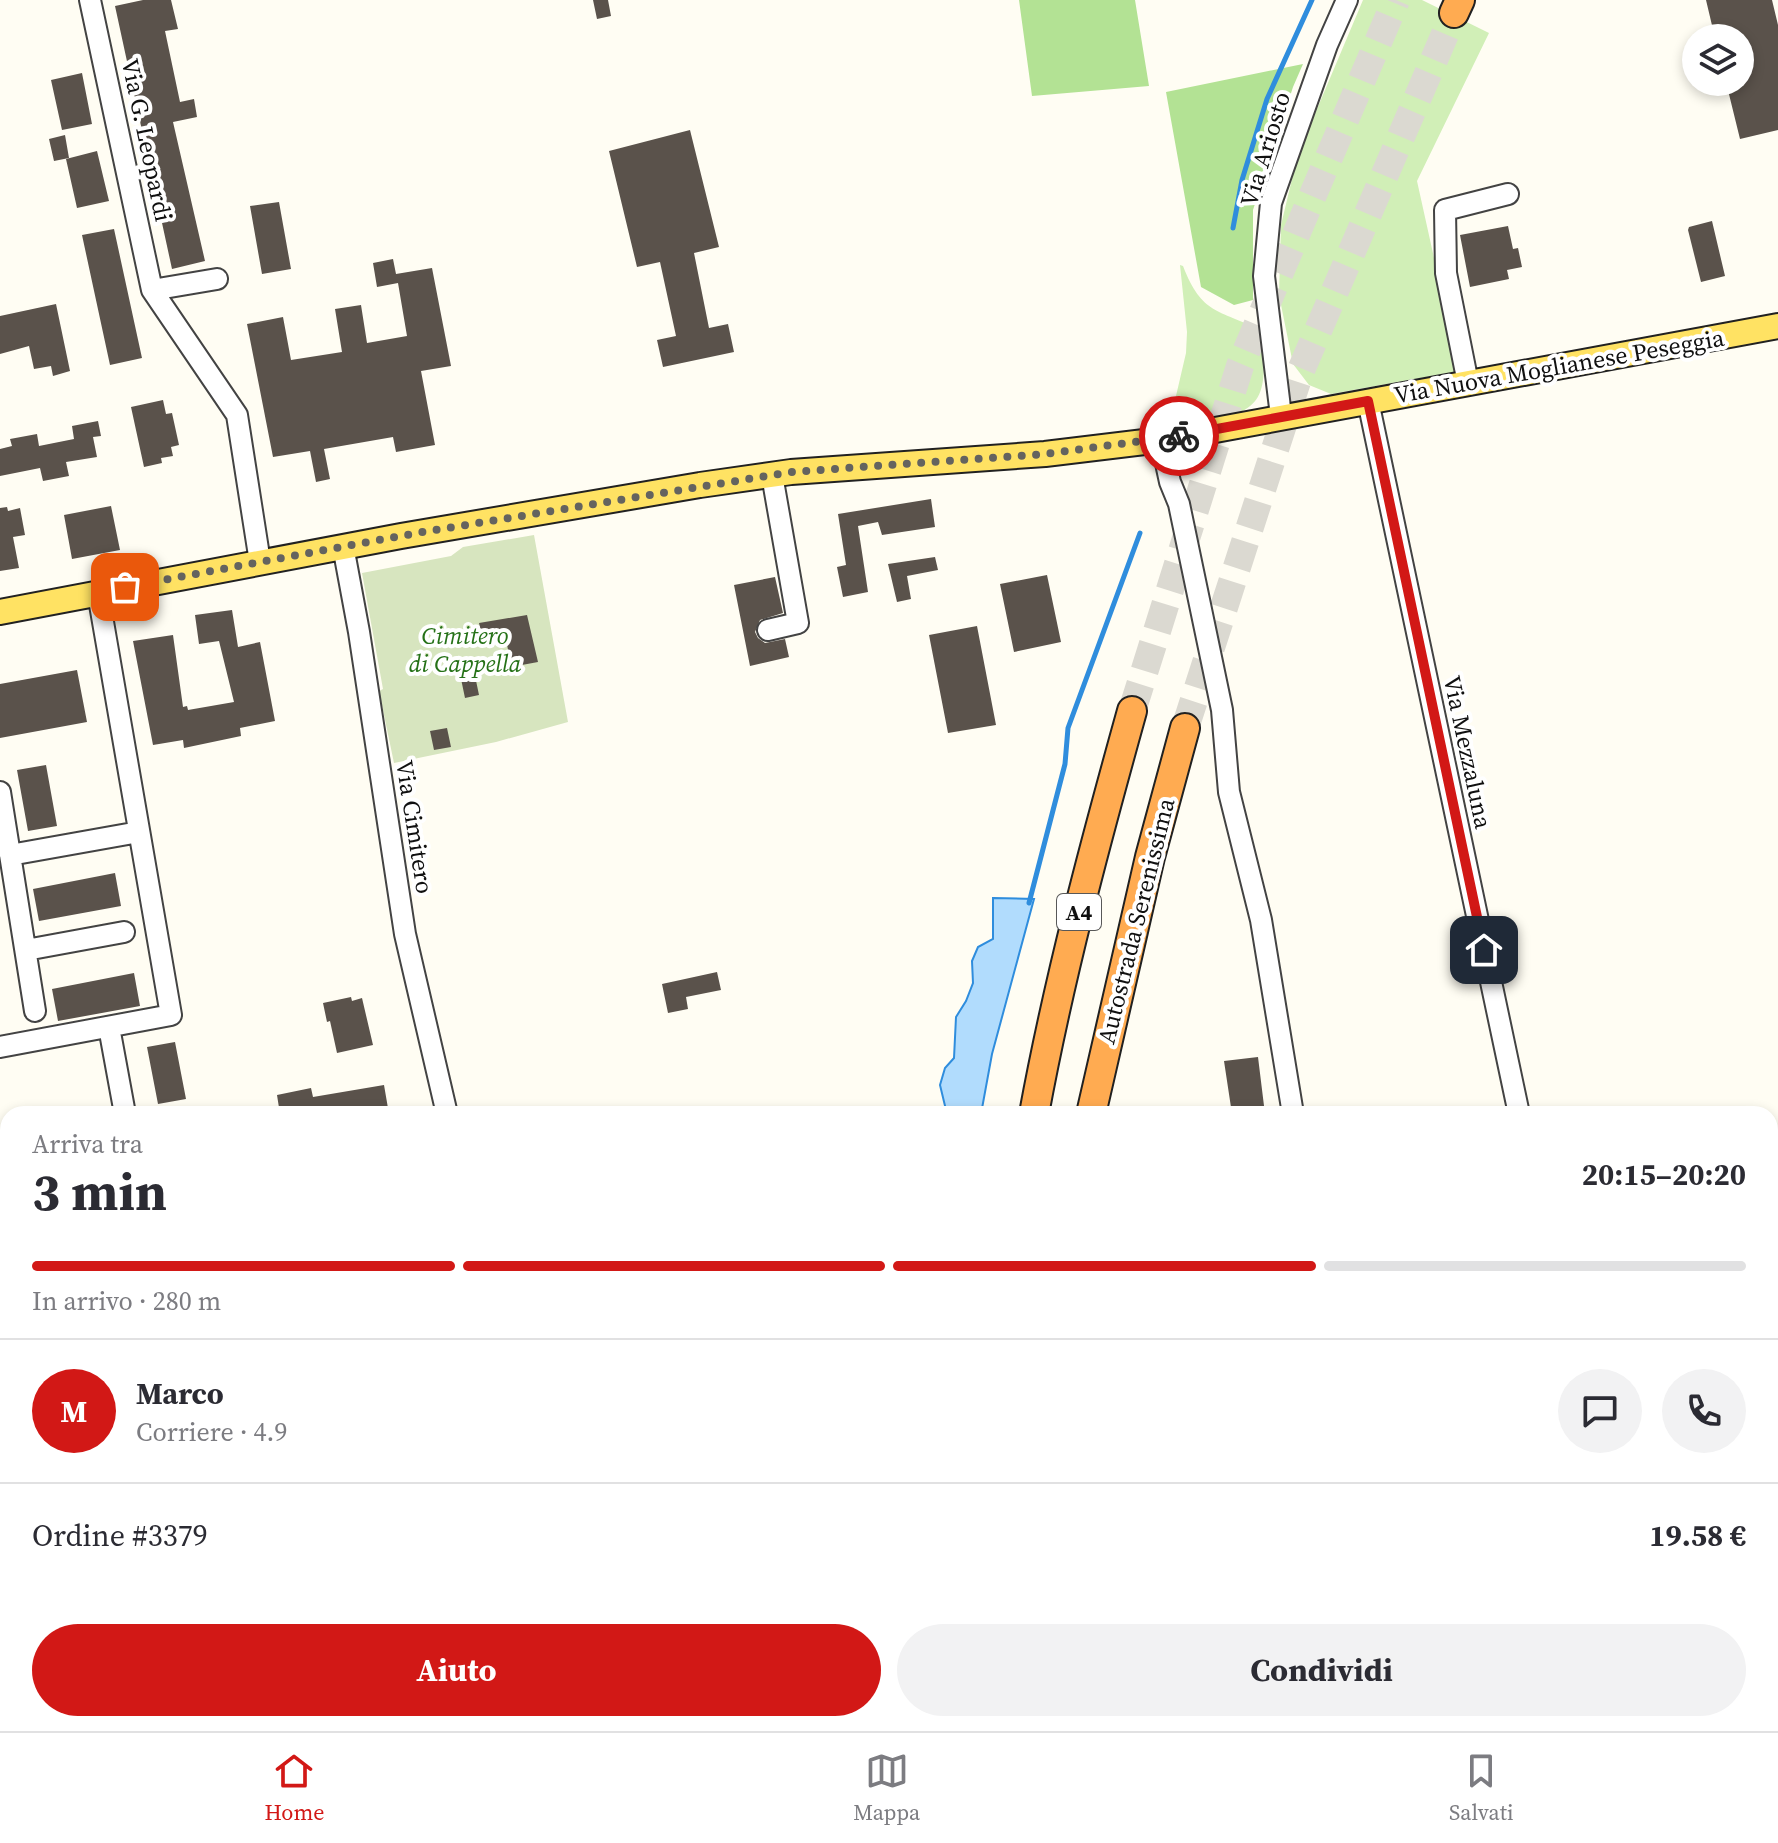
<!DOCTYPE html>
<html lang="it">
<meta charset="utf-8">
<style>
body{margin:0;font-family:"Source Serif 4",serif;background:#f2f2f3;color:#2b2b33;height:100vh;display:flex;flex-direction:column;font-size:30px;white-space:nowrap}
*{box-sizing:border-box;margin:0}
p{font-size:26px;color:#7c7c81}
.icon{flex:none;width:44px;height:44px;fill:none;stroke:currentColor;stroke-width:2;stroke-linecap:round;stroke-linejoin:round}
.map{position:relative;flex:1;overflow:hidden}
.panel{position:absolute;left:0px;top:1106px;width:1778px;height:626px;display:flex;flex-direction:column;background:#fff;border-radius:24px 24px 0 0;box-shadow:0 4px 12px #0003}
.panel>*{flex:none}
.buttons{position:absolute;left:1682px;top:24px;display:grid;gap:16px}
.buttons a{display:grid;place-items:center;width:72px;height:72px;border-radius:50%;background:#fff;box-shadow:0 4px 12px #0003;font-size:40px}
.pin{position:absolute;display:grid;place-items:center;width:68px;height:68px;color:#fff;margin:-34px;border-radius:16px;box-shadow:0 4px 12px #0006}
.courier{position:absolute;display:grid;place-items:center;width:80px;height:80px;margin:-40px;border:6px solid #d21816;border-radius:50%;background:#fff;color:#222;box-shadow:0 2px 10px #0007}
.head em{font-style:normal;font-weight:700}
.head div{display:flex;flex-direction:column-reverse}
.head{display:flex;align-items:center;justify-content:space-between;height:136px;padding:0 32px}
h1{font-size:52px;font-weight:700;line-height:60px}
.bar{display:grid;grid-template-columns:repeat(4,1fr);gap:12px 8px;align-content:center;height:96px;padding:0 32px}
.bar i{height:10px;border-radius:6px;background:#e1e1e2}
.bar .selected{background:#d21816}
.bar p{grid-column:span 4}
.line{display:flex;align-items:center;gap:20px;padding:0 32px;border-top:2px solid #e1e1e2}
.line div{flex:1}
.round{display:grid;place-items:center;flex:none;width:84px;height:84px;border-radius:42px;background:#f2f2f3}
.action{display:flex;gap:16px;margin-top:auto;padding:16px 32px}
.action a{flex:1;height:92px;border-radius:48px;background:#d21816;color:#fff;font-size:32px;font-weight:700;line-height:92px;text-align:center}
.action a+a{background:#f2f2f3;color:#2b2b33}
.tabs{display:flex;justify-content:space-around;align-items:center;height:112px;border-top:2px solid #e1e1e2;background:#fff;font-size:22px;color:#7c7c81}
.tabs a{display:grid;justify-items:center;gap:4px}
.tabs .selected{color:#d21816}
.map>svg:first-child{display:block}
.green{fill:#d1efb7}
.forest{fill:#b3e294}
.cemetery{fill:#d7e5bf}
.water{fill:#b1dcfd;stroke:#2f8ddd;stroke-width:2}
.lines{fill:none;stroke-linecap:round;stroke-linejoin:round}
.stream{stroke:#2f8ddd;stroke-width:5}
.building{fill:#5a524b}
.highway-tunnel{stroke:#dbd9d1;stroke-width:28;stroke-dasharray:28 14;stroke-linecap:butt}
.minor-casing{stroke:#434343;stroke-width:24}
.major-casing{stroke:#212121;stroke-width:28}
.highway-casing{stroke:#212121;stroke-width:32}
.minor{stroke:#fff;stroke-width:20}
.major{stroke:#ffe263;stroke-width:24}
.highway{stroke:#ffab51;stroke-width:28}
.done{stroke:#64635f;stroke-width:8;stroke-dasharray:0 14.4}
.route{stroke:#d21816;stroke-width:10}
.labels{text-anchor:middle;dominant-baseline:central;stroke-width:8;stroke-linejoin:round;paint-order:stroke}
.shield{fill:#fff;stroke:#585858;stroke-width:2}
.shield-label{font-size:22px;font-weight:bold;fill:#101010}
.street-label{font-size:24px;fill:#101010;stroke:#fff}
.park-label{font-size:24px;font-style:italic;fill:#257117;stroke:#fff}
</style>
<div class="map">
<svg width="1778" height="1731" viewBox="0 0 1778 1731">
<rect width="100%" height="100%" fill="#fffdf3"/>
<path class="green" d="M 1363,0 L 1422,0 L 1489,33 L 1417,181 L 1459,371 L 1331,394 L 1309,385 L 1293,364 L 1279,295 L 1281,225 L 1298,154 Z
M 1180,265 L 1183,266 C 1202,315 1218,309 1260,330 C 1275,421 1245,413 1169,426 L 1186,353 L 1187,332 Z"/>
<path class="forest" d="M 1019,0 L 1135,0 L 1149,86 L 1032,96 Z
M 1303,64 L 1293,87 L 1253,210 L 1253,300 L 1234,305 L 1201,287 L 1166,92 Z"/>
<path class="cemetery" d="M 534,535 L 568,722 L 496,742 L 394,763 L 379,691 L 383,689 L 362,573 L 451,556 L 463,547 Z"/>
<path class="water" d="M 993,898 L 1034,899 L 992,1054 L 981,1114 L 945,1114 L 946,1110 L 940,1085 L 945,1068 L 954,1058 L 956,1017 L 966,1001 L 973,983 L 972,961 L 978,947 L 993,939 Z
M 801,1724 L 886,1724 L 885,1731 L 799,1731 Z"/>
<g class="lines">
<path class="stream" d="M 1233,228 L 1242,180 L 1267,99 L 1312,0
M 1161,425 L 1167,410
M 1029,903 L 1065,764 L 1068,728 L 1140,533
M 0,1416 L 8,1414
M 182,1731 L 184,1724"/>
</g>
<path class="building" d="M 143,0 L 171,0 L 178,29 L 165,31 L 180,102 L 194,99 L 197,117 L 173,122 L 205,261 L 172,269 L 115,6 Z
M 593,0 L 608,0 L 611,16 L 597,19 Z
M 1706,0 L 1772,0 L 1778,25 L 1778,130 L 1740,139 L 1726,82 L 1740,82 L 1740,38 L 1715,38 Z
M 82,73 L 92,124 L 62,130 L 51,80 Z
M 690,130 L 719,247 L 694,253 L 709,328 L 728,324 L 734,352 L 663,367 L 657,340 L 676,336 L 660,262 L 637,267 L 609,151 Z
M 65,135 L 69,158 L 54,161 L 49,139 Z
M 97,151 L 109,201 L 77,208 L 66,159 Z
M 279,202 L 291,269 L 262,274 L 250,206 Z
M 1712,221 L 1725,276 L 1701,282 L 1688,230 L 1689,227 Z
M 1508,226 L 1513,249 L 1518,248 L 1522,267 L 1507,270 L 1509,279 L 1470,287 L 1460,235 Z
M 114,229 L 142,358 L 110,365 L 82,235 Z
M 393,259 L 396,274 L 432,268 L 451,366 L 421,371 L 435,445 L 396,452 L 393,437 L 324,449 L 330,479 L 316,482 L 310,451 L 273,457 L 247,324 L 283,317 L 291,360 L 342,352 L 335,309 L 361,305 L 367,343 L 407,336 L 398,283 L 377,287 L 373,263 Z
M 56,304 L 70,371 L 53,376 L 51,366 L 34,369 L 29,346 L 0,354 L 0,316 Z
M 163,400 L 166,414 L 172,413 L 179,445 L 171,447 L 173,456 L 161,458 L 162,463 L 144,467 L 131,407 Z
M 98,421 L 101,436 L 93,437 L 97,457 L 66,462 L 69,476 L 43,481 L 40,468 L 0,476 L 0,449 L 12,446 L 10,439 L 37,434 L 39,446 L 74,439 L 72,426 Z
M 931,499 L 935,527 L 882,535 L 878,522 L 858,526 L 868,592 L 843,597 L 837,567 L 846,565 L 838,514 Z
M 111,506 L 120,550 L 72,559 L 64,515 Z
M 7,507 L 8,511 L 20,508 L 25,535 L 13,537 L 19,568 L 0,571 L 0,508 Z
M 935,557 L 938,570 L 907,576 L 911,599 L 897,602 L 888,564 Z
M 1047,575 L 1061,642 L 1014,652 L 1000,584 Z
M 775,577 L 783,613 L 760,620 L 755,632 L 758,638 L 765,643 L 785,639 L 789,657 L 750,666 L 734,585 Z
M 232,610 L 238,647 L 260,642 L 275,721 L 240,728 L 241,736 L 184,748 L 183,740 L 153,745 L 133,641 L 173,635 L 183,707 L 187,706 L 188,710 L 234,702 L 219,641 L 199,644 L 195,615 Z
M 527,615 L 538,662 L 511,667 L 505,633 L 482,637 L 479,623 Z
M 977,626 L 996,725 L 948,733 L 929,635 Z
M 77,670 L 87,722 L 0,738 L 0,684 Z
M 474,671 L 479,695 L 465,698 L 460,674 Z
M 447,728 L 451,747 L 434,750 L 430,731 Z
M 46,765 L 57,826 L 28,831 L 17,770 Z
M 115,873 L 121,906 L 39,921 L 33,889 Z
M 717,972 L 721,990 L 686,997 L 688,1009 L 668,1013 L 662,984 Z
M 134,973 L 140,1006 L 58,1021 L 52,989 Z
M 351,997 L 352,1001 L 362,998 L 373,1045 L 337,1053 L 330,1021 L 327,1022 L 323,1003 Z
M 175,1042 L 186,1099 L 158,1104 L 147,1047 Z
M 1258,1057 L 1265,1114 L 1232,1114 L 1224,1061 Z
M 384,1085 L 389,1114 L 280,1114 L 277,1095 L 311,1088 L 313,1097 Z"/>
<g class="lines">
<path class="highway-tunnel" d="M 1132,711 L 1240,366 L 1396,0
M 1185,728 L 1299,375 L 1454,13"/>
<g class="minor-casing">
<path id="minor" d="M 90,0 L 152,290 L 237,415 L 260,562
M 152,290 L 217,279
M 1468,383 L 1446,273 L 1445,210 L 1508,194
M 1368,401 L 1519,1114
M 1281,416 L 1264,276 L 1271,203 L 1327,45 L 1347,0
M 1161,440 L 1170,482 L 1179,504 L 1222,710 L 1229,792 L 1261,920 L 1293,1114
M 343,546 L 359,632 L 405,934 L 447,1114
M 768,630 L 798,623 L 772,475
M 0,792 L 35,1011
M 10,855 L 139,832
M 26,950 L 124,932
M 109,1027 L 125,1114
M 0,1047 L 171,1015 L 98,593
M 0,1270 L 8,1311
M 0,1433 L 8,1431
M 81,1724 L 82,1731
M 551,1724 L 551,1731
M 1367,1724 L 1368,1731
M 1644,1724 L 1646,1731"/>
</g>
<g class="major-casing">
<path id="major" d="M 0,612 L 401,536 L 700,485 L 791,472 L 1045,454 L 1161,440 L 1778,326"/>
</g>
<g class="highway-casing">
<path id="highway" d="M 1454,13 L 1460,0
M 1034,1114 C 1059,978 1095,844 1132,711
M 1091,1114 L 1150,857 L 1185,728
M 950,1731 L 950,1724
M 1007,1731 L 1008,1724"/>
</g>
<use href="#minor" class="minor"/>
<use href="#major" class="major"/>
<use href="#highway" class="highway"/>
</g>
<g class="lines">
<path class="done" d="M 125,587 L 417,533 L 791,472 L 1045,454 L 1179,436"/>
<path class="route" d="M 1179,436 L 1368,401 L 1484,950"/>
</g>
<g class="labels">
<rect class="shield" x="1057" y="894" width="44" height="36" rx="6"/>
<g class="shield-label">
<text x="1079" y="912">A4</text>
</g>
<g class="street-label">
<text transform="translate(147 140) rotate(78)">Via G. Leopardi</text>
<text transform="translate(1265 149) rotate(-73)">Via Ariosto</text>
<text transform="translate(1559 366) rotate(-10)">Via Nuova Moglianese Peseggia</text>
<text transform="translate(1468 752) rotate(78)">Via Mezzaluna</text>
<text transform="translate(415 827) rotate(81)">Via Cimitero</text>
<text transform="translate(1136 921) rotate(-76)">Autostrada Serenissima</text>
</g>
<g class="park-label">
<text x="465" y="635">Cimitero<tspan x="465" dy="28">di Cappella</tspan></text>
</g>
</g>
</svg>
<div class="buttons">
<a><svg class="icon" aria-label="layers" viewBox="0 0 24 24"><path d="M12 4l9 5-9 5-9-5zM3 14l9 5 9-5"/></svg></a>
</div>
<div class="pin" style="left:125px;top:587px;background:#ea580c"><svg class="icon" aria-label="bag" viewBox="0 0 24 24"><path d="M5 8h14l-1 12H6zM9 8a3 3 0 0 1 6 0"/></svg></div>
<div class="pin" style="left:1484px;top:950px;background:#1f2937"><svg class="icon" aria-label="home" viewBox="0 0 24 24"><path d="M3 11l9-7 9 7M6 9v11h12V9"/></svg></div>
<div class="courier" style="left:1179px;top:436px"><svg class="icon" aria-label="bike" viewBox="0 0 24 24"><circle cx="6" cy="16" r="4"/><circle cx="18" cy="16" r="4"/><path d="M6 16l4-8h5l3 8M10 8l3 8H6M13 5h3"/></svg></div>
<section class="panel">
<div class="head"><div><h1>3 min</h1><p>Arriva tra</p></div><em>20:15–20:20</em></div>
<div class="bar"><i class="selected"></i><i class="selected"></i><i class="selected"></i><i></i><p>In arrivo · 280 m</p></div>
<div class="line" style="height:144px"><b class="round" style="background:#d21816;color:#fff">M</b><div><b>Marco</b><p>Corriere · 4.9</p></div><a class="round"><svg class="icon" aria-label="chat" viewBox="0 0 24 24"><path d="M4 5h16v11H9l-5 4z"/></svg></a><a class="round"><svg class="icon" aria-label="phone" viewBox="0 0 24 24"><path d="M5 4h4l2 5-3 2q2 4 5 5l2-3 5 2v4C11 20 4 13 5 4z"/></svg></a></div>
<div class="line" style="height:104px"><div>Ordine #3379</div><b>19.58 €</b></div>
<div class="action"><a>Aiuto</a><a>Condividi</a></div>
</section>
</div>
<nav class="tabs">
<a class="selected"><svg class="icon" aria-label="home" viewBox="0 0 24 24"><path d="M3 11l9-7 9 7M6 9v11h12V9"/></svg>Home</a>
<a><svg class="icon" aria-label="map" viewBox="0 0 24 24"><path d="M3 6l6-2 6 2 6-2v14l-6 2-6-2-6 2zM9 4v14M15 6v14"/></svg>Mappa</a>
<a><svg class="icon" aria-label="saved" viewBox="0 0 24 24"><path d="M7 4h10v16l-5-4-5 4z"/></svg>Salvati</a>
</nav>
